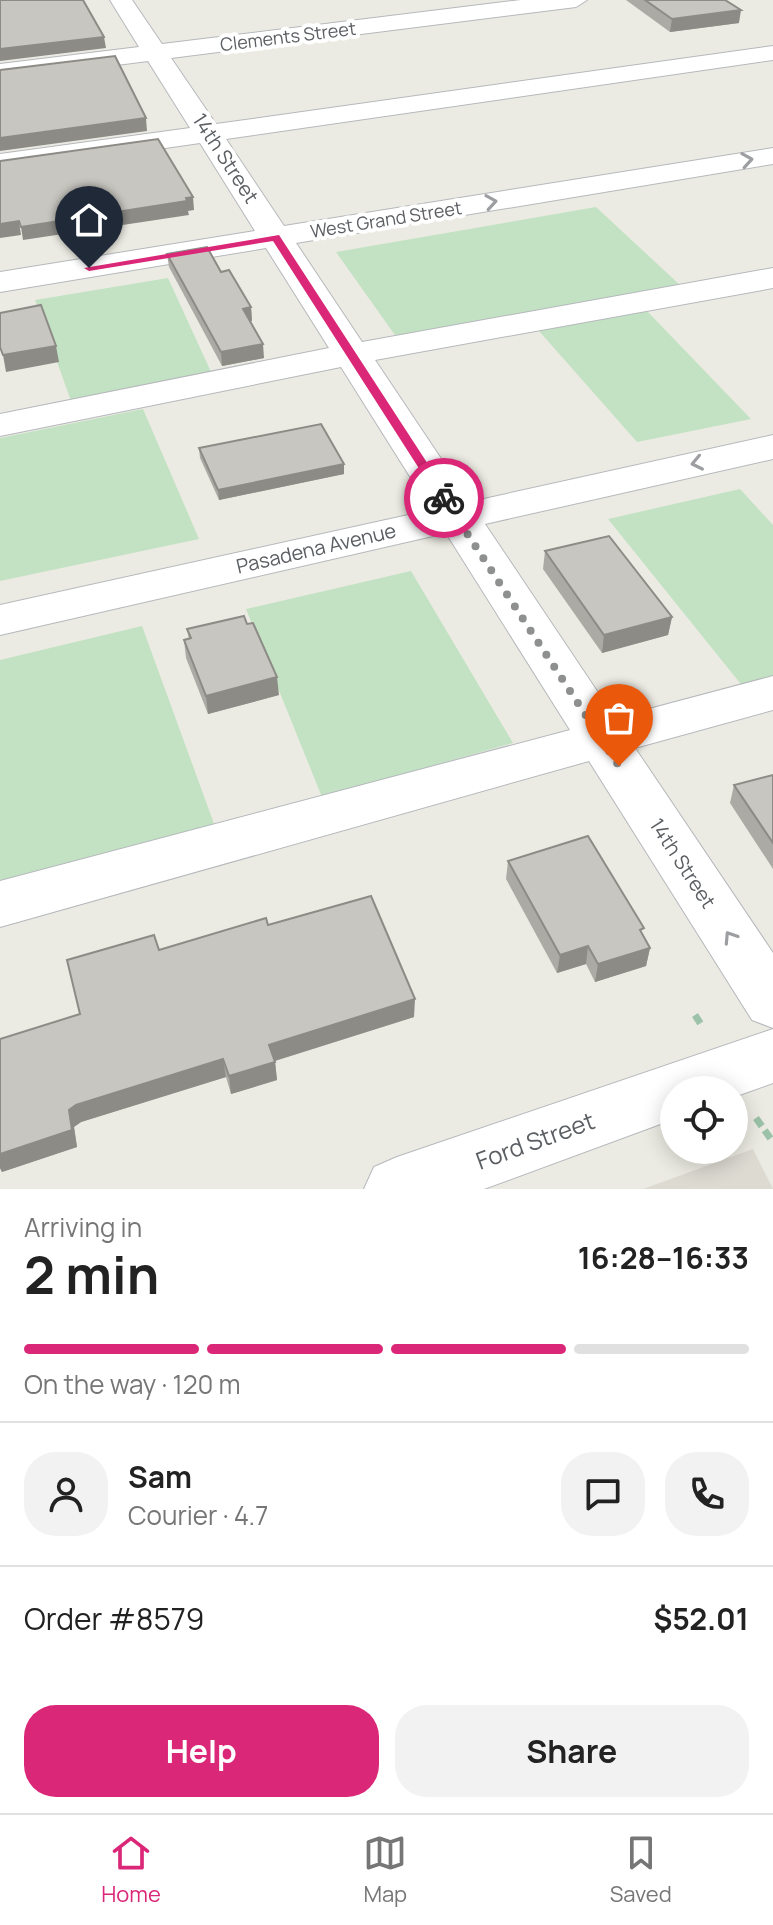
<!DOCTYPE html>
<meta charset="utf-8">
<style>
body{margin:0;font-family:Manrope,sans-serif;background:#f2f2f2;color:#222;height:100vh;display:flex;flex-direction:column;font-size:30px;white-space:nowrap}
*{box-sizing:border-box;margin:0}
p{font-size:26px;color:#767676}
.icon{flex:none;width:44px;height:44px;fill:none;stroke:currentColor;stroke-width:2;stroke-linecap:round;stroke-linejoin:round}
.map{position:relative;height:1189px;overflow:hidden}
.sheet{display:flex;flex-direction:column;background:#fff;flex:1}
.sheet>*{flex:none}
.fabs{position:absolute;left:660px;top:1076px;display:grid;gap:16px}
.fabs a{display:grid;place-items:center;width:88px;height:88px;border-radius:50%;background:#fff;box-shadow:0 4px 20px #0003;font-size:40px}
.pin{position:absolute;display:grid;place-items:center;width:68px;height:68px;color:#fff;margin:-82px -34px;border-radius:50% 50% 50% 0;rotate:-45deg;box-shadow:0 0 8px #0007}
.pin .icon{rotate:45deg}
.courier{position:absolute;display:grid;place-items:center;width:80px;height:80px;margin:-40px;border:6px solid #db2777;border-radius:50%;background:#fff;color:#222;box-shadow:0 2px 10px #0007}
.summary em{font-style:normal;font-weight:700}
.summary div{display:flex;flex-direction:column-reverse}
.summary{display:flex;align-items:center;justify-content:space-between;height:136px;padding:0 24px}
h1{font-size:52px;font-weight:700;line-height:60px}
.bar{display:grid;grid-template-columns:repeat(4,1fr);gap:12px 8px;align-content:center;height:96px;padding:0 24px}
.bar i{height:10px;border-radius:6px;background:#e0e0e0}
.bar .selected{background:#db2777}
.bar p{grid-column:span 4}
.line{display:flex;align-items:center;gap:20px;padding:0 24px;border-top:2px solid #e0e0e0}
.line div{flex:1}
.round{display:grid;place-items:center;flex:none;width:84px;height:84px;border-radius:32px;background:#f2f2f2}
.button{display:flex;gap:16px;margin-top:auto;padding:16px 24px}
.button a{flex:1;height:92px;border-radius:32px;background:#db2777;color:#fff;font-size:32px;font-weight:700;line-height:92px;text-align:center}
.button a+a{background:#f2f2f2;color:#222}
.menu{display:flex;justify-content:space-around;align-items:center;height:112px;border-top:2px solid #e0e0e0;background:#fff;font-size:22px;color:#767676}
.menu a{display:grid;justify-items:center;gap:4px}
.menu .selected{color:#db2777}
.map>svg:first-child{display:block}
.education{fill:#dcdad1}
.green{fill:#c2e2c3}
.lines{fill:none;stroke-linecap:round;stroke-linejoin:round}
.minor-casing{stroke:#b5b8bc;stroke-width:2}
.path{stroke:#9cc2a9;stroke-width:7;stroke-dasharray:10 5;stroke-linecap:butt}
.minor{fill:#fff;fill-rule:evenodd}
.wall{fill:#acaaa5}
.shaded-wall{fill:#8c8b86}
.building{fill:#c8c6c0;stroke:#8c8b86;stroke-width:2}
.oneway{stroke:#9d9ea1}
.route{fill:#db2777}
.done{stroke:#8e8f8f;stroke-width:8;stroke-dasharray:0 14.4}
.labels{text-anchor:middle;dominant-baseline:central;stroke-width:8;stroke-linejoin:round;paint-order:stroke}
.far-street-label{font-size:18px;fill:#5b5e62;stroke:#fff}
.street-label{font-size:20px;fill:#5b5e62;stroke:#fff}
.near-street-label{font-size:24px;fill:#5b5e62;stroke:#fff}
</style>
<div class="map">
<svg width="773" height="1189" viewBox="0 0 773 1189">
<rect width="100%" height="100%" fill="#ecebe3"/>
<path class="education" d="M 753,1149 L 773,1189 L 643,1189 Z"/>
<path class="green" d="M 596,207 L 681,286 L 397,338 L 336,252 Z
M 168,278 L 212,374 L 71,401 L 35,300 Z
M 647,311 L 751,419 L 637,442 L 539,331 Z
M 143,409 L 199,539 L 0,581 L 0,438 Z
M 740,489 L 773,525 L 773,686 L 748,693 L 608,519 Z
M 411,571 L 513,743 L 322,797 L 246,609 Z
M 142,626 L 217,832 L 0,893 L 0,660 Z"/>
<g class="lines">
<g class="minor-casing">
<path id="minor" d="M 110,0 L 132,0 L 162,44 L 521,0 L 587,0 L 576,7 L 171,58 L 216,124 L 773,46 L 773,60 L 226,139 L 284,226 L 773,148 L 773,164 L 296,243 L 362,342 L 773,268 L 773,288 L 375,360 L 470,502 L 773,435 L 773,459 L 485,524 L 615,718 L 773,676 L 773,710 L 635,748 L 773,953 L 773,1028 L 752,1020 L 589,761 L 0,927 L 0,881 L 570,730 L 446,533 L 0,635 L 0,605 L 431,510 L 341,367 L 0,436 L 0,414 L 329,348 L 266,248 L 0,292 L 0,272 L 255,231 L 200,143 L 0,172 L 0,154 L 190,128 L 148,61 L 0,80 L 0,64 L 139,47 Z
M 773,1029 L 773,1083 L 734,1097 L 734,1090 L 674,1090 L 674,1119 L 484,1189 L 364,1189 L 374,1167 L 397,1157 Z"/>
</g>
<path class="path" d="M 695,1015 L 702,1026
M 756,1118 L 773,1142"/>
<use href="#minor" class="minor"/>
</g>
<path class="wall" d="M 626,0 L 725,0 L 739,23 L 670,32 Z
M 167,254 L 221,272 L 251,307 L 252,321 L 250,321 L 264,358 L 222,366 L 169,267 Z
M 199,448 L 344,464 L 344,474 L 219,500 L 200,458 Z
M 545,551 L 672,617 L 668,635 L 602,653 L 543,569 Z
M 187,629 L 279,695 L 208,714 L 186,658 L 184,640 L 189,639 Z
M 773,775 L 773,869 L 730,803 L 734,785 Z
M 508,861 L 642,935 L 650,948 L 646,966 L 595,982 L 586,964 L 557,973 L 506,879 Z
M 268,925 L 414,1017 L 275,1061 L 277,1080 L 231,1094 L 226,1077 L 81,1122 L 74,1127 L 77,1147 L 2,1172 L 0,1168 L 0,1039 L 80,1014 L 159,950 Z"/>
<path class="shaded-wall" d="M 741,10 L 739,23 L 670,32 L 672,19 Z
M 104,37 L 106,48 L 0,61 L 0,49 Z
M 146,118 L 147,131 L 0,151 L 0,138 Z
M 193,197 L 194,210 L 188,211 L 189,215 L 23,240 L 21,227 Z
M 19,221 L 21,235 L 0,238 L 0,224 Z
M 251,307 L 252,321 L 244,323 L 243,309 Z
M 263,344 L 264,358 L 222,366 L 221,352 Z
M 56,346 L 59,362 L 6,372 L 3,355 Z
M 344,464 L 344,474 L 219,500 L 218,490 Z
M 672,617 L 668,635 L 602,653 L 604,635 Z
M 277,677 L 279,695 L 208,714 L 206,696 Z
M 588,946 L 586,964 L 557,973 L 560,955 Z
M 650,948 L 646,966 L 595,982 L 598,964 Z
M 415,999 L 414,1017 L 271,1062 L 269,1045 Z
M 223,1059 L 226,1077 L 81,1122 L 74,1127 L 77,1147 L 2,1172 L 0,1168 L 0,1154 L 76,1105 Z
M 275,1062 L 277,1080 L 231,1094 L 229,1076 Z"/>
<path class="building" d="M 0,0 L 83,0 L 104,37 L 0,49 Z
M 645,0 L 725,0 L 741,10 L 672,19 Z
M 115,56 L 146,118 L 0,138 L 0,70 Z
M 158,139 L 193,197 L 186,198 L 187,201 L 21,227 L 19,221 L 0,224 L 0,161 Z
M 207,247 L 221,272 L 229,270 L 251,307 L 243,309 L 263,344 L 221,352 L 167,254 Z
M 41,305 L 56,346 L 3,355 L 0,347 L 0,313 Z
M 321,424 L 344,464 L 218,490 L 199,448 Z
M 609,536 L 672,617 L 604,635 L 545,551 Z
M 244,616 L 247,624 L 253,623 L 277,677 L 206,696 L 184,640 L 191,638 L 187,629 Z
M 773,775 L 773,843 L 734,785 Z
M 588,836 L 644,928 L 640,930 L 650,948 L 598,964 L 588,946 L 560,955 L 508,861 Z
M 371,896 L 415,999 L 269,1045 L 275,1062 L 229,1076 L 223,1059 L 76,1105 L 69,1110 L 72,1130 L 0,1154 L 0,1039 L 80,1014 L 67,960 L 154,935 L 159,950 L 266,918 L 268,925 Z"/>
<defs><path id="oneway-chevron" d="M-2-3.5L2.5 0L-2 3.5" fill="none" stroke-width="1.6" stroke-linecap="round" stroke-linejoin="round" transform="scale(2)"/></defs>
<g class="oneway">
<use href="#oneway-chevron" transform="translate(747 160) rotate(-9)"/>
<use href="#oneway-chevron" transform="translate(491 202) rotate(-9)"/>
<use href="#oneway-chevron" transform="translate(697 463) rotate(168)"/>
<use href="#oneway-chevron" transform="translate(730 937) rotate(-123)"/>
</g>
<path class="route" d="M 279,235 L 450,498 L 448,501 L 438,498 L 273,241 L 89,271 L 84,268 Z"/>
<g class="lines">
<path class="done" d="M 444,498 L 619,766"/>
</g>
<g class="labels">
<g class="far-street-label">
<text transform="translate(288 36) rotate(-7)">Clements Street</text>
<text transform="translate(386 219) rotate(-9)">West Grand Street</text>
</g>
<g class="street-label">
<text transform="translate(226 158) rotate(57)">14th Street</text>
<text transform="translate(316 548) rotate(-13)">Pasadena Avenue</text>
<text transform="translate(683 863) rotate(57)">14th Street</text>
</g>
<g class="near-street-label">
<text transform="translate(535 1140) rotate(-20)">Ford Street</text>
</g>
</g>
</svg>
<div class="fabs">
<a><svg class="icon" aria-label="locate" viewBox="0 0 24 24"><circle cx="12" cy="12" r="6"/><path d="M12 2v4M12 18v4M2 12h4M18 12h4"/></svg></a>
</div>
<div class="pin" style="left:619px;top:766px;background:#ea580c"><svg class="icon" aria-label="bag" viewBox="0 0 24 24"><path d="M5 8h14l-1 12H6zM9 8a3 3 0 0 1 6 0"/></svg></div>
<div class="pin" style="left:89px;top:268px;background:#1f2937"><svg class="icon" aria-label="home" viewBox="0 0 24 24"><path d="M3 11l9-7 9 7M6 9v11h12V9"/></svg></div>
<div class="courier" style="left:444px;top:498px"><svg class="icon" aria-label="bike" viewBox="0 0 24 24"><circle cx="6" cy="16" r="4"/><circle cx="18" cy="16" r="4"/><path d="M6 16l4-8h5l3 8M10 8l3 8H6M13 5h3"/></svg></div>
</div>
<section class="sheet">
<div class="summary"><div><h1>2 min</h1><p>Arriving in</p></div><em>16:28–16:33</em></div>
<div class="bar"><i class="selected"></i><i class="selected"></i><i class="selected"></i><i></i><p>On the way · 120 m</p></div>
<div class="line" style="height:144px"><a class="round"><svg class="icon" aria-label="person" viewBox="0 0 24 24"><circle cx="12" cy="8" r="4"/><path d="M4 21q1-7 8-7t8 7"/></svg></a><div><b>Sam</b><p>Courier · 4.7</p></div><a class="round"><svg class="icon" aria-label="chat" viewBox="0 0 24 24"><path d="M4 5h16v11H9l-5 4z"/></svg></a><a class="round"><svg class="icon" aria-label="phone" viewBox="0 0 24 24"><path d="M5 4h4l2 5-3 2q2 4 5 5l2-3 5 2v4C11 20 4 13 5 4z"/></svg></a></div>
<div class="line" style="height:104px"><div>Order #8579</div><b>$52.01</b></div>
<div class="button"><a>Help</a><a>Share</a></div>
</section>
<nav class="menu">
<a class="selected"><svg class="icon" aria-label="home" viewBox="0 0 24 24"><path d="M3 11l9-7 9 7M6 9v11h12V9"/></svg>Home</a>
<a><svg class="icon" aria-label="map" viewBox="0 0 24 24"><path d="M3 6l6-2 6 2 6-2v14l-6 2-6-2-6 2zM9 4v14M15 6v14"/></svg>Map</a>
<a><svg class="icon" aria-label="saved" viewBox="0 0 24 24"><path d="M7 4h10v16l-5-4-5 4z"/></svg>Saved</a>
</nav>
